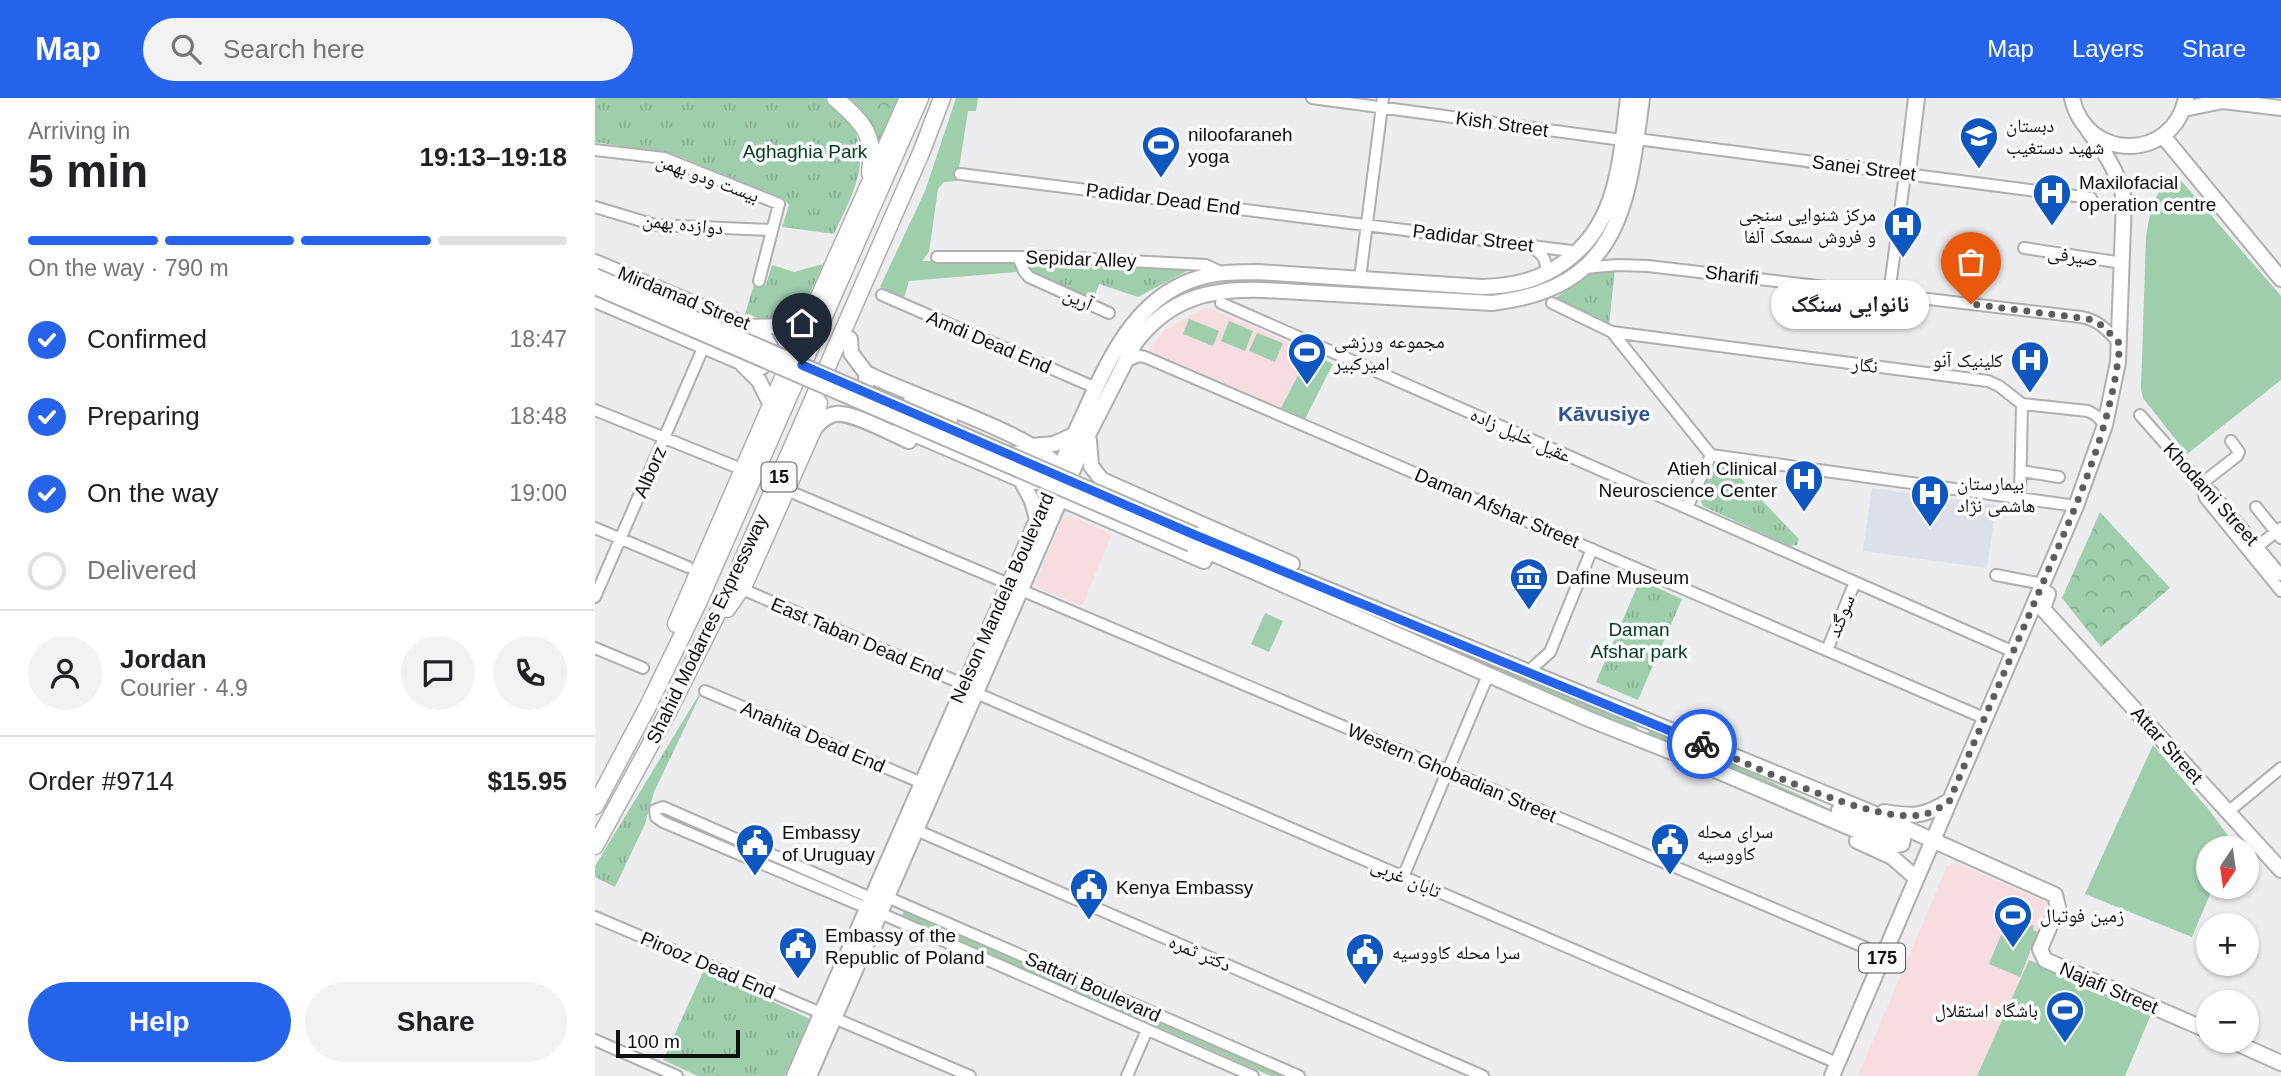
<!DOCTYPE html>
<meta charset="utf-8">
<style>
body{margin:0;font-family:Helvetica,"Noto Naskh Arabic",sans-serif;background:#f2f2f2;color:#202124;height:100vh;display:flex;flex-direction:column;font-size:26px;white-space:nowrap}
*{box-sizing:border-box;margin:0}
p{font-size:23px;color:#757577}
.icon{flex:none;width:38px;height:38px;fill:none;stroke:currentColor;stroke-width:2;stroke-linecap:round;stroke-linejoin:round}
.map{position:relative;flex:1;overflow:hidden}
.details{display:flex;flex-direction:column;background:#fff;width:595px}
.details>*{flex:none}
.needle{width:46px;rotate:193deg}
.buttons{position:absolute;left:1601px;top:738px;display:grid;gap:14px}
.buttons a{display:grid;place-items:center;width:63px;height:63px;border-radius:50%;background:#fff;box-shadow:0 2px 5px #0004;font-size:35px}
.scale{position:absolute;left:21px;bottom:18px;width:124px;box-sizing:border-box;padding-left:7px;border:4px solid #101010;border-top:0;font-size:19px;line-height:24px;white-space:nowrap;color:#101010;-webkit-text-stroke:5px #fafbfc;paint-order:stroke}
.pin{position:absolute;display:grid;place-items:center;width:60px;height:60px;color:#fff;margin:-72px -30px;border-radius:50% 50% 50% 0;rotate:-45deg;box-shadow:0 0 7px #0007}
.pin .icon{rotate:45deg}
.courier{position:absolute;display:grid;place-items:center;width:70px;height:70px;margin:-35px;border:5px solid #2563eb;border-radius:50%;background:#fff;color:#222;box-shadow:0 2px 9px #0007}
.bubble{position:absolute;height:49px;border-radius:24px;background:#fff;box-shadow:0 2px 5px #0004;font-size:23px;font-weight:800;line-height:49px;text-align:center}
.overview em{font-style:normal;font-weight:800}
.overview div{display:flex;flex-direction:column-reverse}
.overview{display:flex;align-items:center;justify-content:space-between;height:119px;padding:0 28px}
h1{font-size:46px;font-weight:800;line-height:52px}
.bar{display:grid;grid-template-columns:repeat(4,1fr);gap:10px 7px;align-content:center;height:84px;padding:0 28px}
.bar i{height:9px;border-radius:5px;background:#e0e0e0}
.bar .active{background:#2563eb}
.bar p{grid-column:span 4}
.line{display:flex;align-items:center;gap:18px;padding:0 28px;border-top:2px solid #e0e0e0}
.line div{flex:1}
.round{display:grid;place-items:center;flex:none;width:74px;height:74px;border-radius:37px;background:#f2f2f2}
ol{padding:0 28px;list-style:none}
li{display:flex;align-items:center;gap:21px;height:77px}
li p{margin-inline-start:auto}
li .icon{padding:7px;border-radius:50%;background:#2563eb;color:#fff;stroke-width:4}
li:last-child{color:#757577}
li i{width:38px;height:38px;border:4px solid #e0e0e0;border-radius:50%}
.cta{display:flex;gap:14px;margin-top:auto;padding:14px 28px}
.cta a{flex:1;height:80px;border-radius:42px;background:#2563eb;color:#fff;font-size:28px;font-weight:800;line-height:80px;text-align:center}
.cta a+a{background:#f2f2f2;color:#202124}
header{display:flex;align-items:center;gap:42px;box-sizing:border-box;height:98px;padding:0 35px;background:#2563eb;color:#fff}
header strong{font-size:33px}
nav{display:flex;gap:38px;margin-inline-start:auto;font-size:24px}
.search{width:490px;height:63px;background:#f2f2f2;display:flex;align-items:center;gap:18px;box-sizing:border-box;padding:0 24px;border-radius:38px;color:#757577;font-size:26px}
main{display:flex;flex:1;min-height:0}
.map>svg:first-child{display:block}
.built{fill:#dee0e9}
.education{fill:#f7dce1}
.green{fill:#9eceac}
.forest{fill:url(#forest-crowns)}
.park{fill:url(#park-tufts)}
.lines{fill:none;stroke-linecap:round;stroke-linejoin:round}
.minor-casing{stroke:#afafb1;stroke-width:14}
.major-casing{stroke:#afafb1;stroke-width:18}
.highway-casing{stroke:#afafb1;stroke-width:19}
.minor{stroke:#fff;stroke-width:10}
.major{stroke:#fff;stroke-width:14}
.highway{stroke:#fff;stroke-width:16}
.major-bridge-casing{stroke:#afafb1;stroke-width:18;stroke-linecap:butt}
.major-bridge{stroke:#fff;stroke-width:14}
.done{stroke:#5d5d5e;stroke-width:7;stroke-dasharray:0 12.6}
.route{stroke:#2563eb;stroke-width:9}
.labels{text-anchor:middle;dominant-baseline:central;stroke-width:7;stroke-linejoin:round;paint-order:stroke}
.shield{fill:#fafbfc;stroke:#565657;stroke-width:2}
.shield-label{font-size:18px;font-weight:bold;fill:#101010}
.street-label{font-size:19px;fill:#101010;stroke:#fafbfc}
.poi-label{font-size:19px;fill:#101010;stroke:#fafbfc;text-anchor:start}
.park-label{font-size:19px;fill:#033d1e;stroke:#fafbfc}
.neighbourhood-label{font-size:21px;font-weight:bold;fill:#31538b;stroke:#fafbfc}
</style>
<header>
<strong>Map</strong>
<div class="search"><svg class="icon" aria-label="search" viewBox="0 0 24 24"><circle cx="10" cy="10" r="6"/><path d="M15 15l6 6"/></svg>Search here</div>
<nav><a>Map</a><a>Layers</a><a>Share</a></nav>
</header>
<main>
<section class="details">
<div class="overview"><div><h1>5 min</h1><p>Arriving in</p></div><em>19:13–19:18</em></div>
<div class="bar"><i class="active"></i><i class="active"></i><i class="active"></i><i></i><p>On the way · 790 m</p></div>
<ol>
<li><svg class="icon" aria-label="check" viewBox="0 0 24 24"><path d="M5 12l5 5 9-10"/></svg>Confirmed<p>18:47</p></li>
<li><svg class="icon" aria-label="check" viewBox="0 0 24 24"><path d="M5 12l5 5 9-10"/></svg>Preparing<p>18:48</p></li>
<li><svg class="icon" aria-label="check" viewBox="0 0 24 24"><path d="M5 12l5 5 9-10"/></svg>On the way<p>19:00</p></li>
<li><i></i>Delivered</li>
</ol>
<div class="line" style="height:126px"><a class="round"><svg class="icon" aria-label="person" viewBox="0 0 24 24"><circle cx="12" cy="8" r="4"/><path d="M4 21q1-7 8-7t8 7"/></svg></a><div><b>Jordan</b><p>Courier · 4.9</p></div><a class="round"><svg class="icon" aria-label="chat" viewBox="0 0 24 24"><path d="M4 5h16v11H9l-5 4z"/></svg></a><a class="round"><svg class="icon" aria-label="phone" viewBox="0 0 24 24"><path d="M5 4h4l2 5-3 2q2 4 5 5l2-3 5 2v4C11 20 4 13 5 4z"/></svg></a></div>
<div class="line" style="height:91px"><div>Order #9714</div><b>$15.95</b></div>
<div class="cta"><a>Help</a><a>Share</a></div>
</section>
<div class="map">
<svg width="1686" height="978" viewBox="0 0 1686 978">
<defs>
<pattern id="forest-crowns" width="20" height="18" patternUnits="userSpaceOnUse" patternTransform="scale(1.75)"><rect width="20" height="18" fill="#9eceac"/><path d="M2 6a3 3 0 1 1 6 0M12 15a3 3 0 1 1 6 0" fill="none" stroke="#87b093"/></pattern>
<pattern id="park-tufts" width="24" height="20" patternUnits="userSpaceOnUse" patternTransform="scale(1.75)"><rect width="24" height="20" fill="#9eceac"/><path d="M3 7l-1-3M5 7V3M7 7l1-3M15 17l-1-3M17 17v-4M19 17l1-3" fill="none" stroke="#87b093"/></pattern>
</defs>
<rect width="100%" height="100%" fill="#ededef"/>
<path class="built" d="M 1277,390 L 1401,407 L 1392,470 L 1268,453 Z"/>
<path class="education" d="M 612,209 L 715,254 L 686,310 L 554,252 L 569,232 Z
M 475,418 L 517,436 L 487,508 L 443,490 L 440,486 L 468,420 Z
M 1361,765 L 1455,806 L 1457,809 L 1382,978 L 1263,978 L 1352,768 Z"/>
<path class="green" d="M 361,0 L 383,0 L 381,13 L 373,13 L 362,83 L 349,84 L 343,91 L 334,154 L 327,163 L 421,162 L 421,174 L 314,183 L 309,200 L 285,189 L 330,93 Z
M 1583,79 L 1686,198 L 1686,282 L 1592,356 L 1548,300 L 1546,291 L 1551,138 L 1557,106 L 1569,86 Z
M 594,221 L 624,233 L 618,248 L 588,236 Z
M 634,223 L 658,233 L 650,253 L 626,243 Z
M 662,235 L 688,245 L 680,264 L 654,253 Z
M 715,254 L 738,266 L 710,321 L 686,310 Z
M 774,514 L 1040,626 L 1043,631 L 1039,631 L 773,518 Z
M 670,515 L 688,523 L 674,554 L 656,546 Z
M 1054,627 L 1271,728 L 1301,741 L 1051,637 L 1055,632 Z
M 1558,647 L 1614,712 L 1637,743 L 1634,751 L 1614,751 L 1614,789 L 1618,789 L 1597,839 L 1490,796 Z
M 309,813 L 553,919 L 551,924 L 306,819 Z
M 1429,824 L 1439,828 L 1438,832 L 1443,834 L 1425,879 L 1394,866 L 1411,825 L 1425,831 Z
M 1434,862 L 1557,914 L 1530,978 L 1382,978 Z
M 560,923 L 688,978 L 676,978 L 559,927 Z"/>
<path class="forest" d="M 247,0 L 306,0 L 282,56 Z
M 1505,414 L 1575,490 L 1506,549 L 1467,500 Z"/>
<path class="park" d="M 0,0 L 230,0 C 238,7 248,14 254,23 C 280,61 255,101 239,136 L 187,129 L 194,107 L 189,101 L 78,56 L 0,44 Z
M 431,163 L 590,171 L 594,172 L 543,199 L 504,186 L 498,203 L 436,176 Z
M 228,166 L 208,210 C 191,227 171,223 150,216 L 160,183 L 171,187 L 177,167 L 199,174 Z
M 1020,171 L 1014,227 L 959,201 L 997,175 Z
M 1132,366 L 1204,441 L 1202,447 L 1194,448 L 1108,408 L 1104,398 L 1119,367 Z
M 1045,482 L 1087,501 L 1043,602 L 1001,584 Z
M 111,585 L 59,694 L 50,726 L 20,789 L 0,779 L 0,768 Z
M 109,872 L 215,921 L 189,978 L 103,978 L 68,962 Z"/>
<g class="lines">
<g class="minor-casing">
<path id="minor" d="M 717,0 L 1027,42
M 1319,0 L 1310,76 L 1316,66 L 1324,0
M 1042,41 L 1496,100
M 0,52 L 69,60 L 184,106 L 164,183
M 365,76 L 984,154
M 0,109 L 60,127 L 177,132
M 937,150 C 949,156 952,163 951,176
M 1429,150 L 1528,165
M 342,159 L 458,159 L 611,167 L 628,175
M 423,159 L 429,173 L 434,179 L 514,215
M 989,170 L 1022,167 L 1053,168 L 1486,219 C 1504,222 1513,233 1525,246
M 765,180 L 788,0
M 1294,196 L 1310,76
M 287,197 L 501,290
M 626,205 L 1419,554
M 957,205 L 1017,234 L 1116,357 L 1481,408
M 1017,234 L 1393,283 L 1404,288 L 1427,306 L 1493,313 L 1502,318 L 1510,327
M 530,264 L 544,258 L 550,259 L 1389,620
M 0,312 L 139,368
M 1545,317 L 1606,386 L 1618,395 L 1686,477
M 1426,373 L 1464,379
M 1606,386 L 1610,400 L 1686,493
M 1606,386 L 1642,358 L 1644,354 L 1636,343
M 201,396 L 414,486
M 1425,400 L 1427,306
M 1661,409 L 1686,440
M 1092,410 L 1116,357
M 0,430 L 93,469
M 1658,452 L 1686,430
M 1401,477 L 1448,486
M 426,492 L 1288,857
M 154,494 L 370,587
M 0,499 L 109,248
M 0,550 L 48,570
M 1232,552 L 1260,484
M 934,573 L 955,554 L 997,451
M 110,593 L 327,685
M 381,595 L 1242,965
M 1633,714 L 1686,670
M 321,732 L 888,978
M 808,779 L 893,577
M 292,799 L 704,978
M 272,810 L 68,724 L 61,719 L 60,712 L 68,709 L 276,800
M 285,815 L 658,978
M 0,819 L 226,915
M 239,920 L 375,978
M 0,942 L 82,978
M 532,978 L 552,932"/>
</g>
<g class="major-casing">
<path id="major" d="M 1477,0 C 1491,64 1578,64 1591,0
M 1589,11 L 1628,3 L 1686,10
M 1568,38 L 1686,181
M 0,164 L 155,229 L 191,228 L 206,221 L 218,213
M 0,202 L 155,268 L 167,269 L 173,262 L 176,250 L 171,241 L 155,229
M 255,241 L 256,255 L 271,275 C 311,297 452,339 467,375
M 148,267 L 164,283 L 176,307
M 271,275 L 271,291 L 279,303
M 315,305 L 355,322
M 305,330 L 431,384 L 442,384 L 446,378 L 447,367 C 436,355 426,355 410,356
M 218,332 C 224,325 231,317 241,316 C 258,314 297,336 314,343
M 494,342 L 496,368 L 507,382 L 697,466
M 437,348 L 459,346 L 479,337
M 426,382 L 437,403 L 442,421
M 466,401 L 609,463
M 600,437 L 1268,711 L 1460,797 L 1463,809 L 1445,851 L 1450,862 L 1614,933
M 596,446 L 996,622 L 1092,660 L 1298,748 L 1307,746 L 1308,741 L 1304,738 L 1244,712
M 1453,496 L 1448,511 L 1686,772
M 1289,714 C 1318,719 1328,719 1354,703
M 1262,743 L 1297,759 L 1321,780
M 1637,943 L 1686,965
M 199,978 L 479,337 C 510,272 536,193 615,177 C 631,174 647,174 663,174 L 887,189 C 917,188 943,183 968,165 C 1024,127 1025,61 1033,0
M 214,978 L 494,335 L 540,245 C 574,200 615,190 669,192 L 897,205 C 1026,190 1033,107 1047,0
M 1237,978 L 1481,408 L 1510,327 L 1523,264 L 1529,101 C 1524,75 1509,53 1493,32"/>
</g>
<g class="highway-casing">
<path id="highway" d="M 240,0 C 267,24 281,36 275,75
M 132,511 L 150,485 L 218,332 L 224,305
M 81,526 L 200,252 L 313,0
M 0,708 L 53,608 L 104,503 L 325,0
M 0,748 L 72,616 L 137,486 L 326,55 L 347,0"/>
</g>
<use href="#minor" class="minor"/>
<use href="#major" class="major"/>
<use href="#highway" class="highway"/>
<g class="major-bridge-casing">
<path id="major-bridge" d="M 0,178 L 600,437
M 0,189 L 596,446"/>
</g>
<use href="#major-bridge" class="major-bridge"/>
</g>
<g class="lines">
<path class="done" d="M 1107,646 C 1157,667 1274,725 1325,717 C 1336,716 1345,709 1354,704 C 1386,627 1420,550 1453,473 C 1485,399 1517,326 1525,246 L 1508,228 L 1494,221 L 1376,206"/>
<path class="route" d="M 207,267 L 600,437 L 1107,646"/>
</g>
<defs>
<g id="school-pin" transform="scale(2.0125)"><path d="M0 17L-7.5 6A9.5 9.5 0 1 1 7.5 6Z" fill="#0e57c1" stroke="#fafbfc"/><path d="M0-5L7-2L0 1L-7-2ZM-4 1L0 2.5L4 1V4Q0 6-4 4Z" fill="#fff"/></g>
<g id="stadium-pin" transform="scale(2.0125)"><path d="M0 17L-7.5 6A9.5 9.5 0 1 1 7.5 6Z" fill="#0e57c1" stroke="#fafbfc"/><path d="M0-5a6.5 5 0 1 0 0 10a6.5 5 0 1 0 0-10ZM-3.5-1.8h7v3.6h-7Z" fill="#fff"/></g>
<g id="hospital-pin" transform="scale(2.0125)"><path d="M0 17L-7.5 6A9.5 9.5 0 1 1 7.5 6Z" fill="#0e57c1" stroke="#fafbfc"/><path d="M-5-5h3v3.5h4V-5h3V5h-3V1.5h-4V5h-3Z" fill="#fff"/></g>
<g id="museum-pin" transform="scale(2.0125)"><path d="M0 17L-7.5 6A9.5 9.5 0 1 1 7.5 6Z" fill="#0e57c1" stroke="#fafbfc"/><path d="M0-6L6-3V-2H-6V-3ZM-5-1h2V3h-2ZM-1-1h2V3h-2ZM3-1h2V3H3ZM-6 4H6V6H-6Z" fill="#fff"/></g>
<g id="civic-pin" transform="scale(2.0125)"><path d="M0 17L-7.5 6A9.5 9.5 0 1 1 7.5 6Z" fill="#0e57c1" stroke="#fafbfc"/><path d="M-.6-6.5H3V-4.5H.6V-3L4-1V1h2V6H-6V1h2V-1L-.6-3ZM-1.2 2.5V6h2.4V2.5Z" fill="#fff"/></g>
</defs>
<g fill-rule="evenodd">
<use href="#school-pin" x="1384" y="38"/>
<use href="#stadium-pin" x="566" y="47"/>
<use href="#hospital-pin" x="1457" y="95"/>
<use href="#hospital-pin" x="1308" y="127"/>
<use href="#stadium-pin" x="712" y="254"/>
<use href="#hospital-pin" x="1435" y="262"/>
<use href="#hospital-pin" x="1209" y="381"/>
<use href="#hospital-pin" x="1335" y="396"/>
<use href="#museum-pin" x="934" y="479"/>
<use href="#civic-pin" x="1075" y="744"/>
<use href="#civic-pin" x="160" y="745"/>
<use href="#civic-pin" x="494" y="789"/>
<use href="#stadium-pin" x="1418" y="817"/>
<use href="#civic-pin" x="203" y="848"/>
<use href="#civic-pin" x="770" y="854"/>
<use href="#stadium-pin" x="1470" y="912"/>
</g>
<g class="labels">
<g class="shield">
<rect x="166.5" y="364.5" width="35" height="29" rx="5"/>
<rect x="1264" y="845.5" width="46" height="29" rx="5"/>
</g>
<g class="shield-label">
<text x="184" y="379">15</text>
<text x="1287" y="860">175</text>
</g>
<g class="street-label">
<text transform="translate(907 26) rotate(8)">Kish Street</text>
<text transform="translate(1269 70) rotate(7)">Sanei Street</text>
<text transform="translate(113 80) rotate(20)">بیست ودو بهمن</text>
<text transform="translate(568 101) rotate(7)">Padidar Dead End</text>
<text transform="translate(88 126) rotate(6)">دوازده بهمن</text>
<text transform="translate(878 140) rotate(7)">Padidar Street</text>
<text transform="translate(1478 158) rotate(9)">صیرفی</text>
<text transform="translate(486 161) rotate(2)">Sepidar Alley</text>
<text transform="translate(1137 177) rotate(7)">Sharifi</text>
<text transform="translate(89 200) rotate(22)">Mirdamad Street</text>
<text transform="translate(483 201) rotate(24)">آرین</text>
<text transform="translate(394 244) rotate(23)">Amdi Dead End</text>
<text transform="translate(1270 267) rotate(7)">نگار</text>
<text transform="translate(926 337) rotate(24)">عقیل خلیل زاده</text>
<text transform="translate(55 374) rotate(-66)">Alborz</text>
<text transform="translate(1616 396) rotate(48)">Khodami Street</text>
<text transform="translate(902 410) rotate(23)">Daman Afshar Street</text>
<text transform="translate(407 500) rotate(-66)">Nelson Mandela Boulevard</text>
<text transform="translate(1246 518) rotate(-68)">سوگند</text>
<text transform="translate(112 531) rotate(-64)">Shahid Modarres Expressway</text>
<text transform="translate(262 541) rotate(23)">East Taban Dead End</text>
<text transform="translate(218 639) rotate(23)">Anahita Dead End</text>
<text transform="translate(1572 647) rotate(48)">Attar Street</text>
<text transform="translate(857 675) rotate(23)">Western Ghobadian Street</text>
<text transform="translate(811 780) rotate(23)">تابان غربی</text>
<text transform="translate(605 855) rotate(23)">دکتر ثمره</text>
<text transform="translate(113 867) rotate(23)">Pirooz Dead End</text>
<text transform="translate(498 889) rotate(24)">Sattari Boulevard</text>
<text transform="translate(1514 890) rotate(23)">Najafi Street</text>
</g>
<g class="poi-label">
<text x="1411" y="27">دبستان<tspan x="1411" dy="22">شهید دستغیب</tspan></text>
<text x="593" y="36">niloofaraneh<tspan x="593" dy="22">yoga</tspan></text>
<text x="1484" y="84">Maxilofacial<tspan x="1484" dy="22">operation centre</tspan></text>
<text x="1281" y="116" text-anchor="end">مرکز شنوایی سنجی<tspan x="1281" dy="22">و فروش سمعک آلفا</tspan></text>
<text x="739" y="243">مجموعه ورزشی<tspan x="739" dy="22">امیرکبیر</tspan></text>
<text x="1408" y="262" text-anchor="end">کلینیک آنو</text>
<text x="1182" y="370" text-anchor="end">Atieh Clinical<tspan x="1182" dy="22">Neuroscience Center</tspan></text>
<text x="1362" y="385">بیمارستان<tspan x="1362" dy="22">هاشمی نژاد</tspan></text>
<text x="961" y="479">Dafine Museum</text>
<text x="1102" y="733">سرای محله<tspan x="1102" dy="22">کاووسیه</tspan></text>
<text x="187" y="734">Embassy<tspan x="187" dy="22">of Uruguay</tspan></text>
<text x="521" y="789">Kenya Embassy</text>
<text x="1445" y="817">زمین فوتبال</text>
<text x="230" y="837">Embassy of the<tspan x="230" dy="22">Republic of Poland</tspan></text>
<text x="797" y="854">سرا محله کاووسیه</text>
<text x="1443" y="912" text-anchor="end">باشگاه استقلال</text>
</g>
<g class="park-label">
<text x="210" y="53">Aghaghia Park</text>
<text x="1044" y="531">Daman<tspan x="1044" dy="22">Afshar park</tspan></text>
</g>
<g class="neighbourhood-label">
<text x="1009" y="315">Kāvusiye</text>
</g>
</g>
</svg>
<div class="buttons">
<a><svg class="needle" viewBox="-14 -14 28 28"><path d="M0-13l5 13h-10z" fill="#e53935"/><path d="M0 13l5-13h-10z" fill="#757577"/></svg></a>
<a>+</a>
<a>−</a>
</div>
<div class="scale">100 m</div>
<div class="pin" style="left:1376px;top:206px;background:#ea580c"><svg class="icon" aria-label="bag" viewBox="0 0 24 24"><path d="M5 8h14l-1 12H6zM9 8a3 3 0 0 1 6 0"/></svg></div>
<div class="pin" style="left:207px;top:267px;background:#1f2937"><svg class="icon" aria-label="home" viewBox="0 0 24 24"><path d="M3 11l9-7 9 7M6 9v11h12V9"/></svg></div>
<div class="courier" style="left:1107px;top:646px"><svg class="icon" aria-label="bike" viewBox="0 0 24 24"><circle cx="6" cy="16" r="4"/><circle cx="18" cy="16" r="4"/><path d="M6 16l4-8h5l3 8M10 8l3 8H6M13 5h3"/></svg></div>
<div class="bubble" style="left:1176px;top:182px;width:158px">نانوایی سنگک</div>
</div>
</main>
